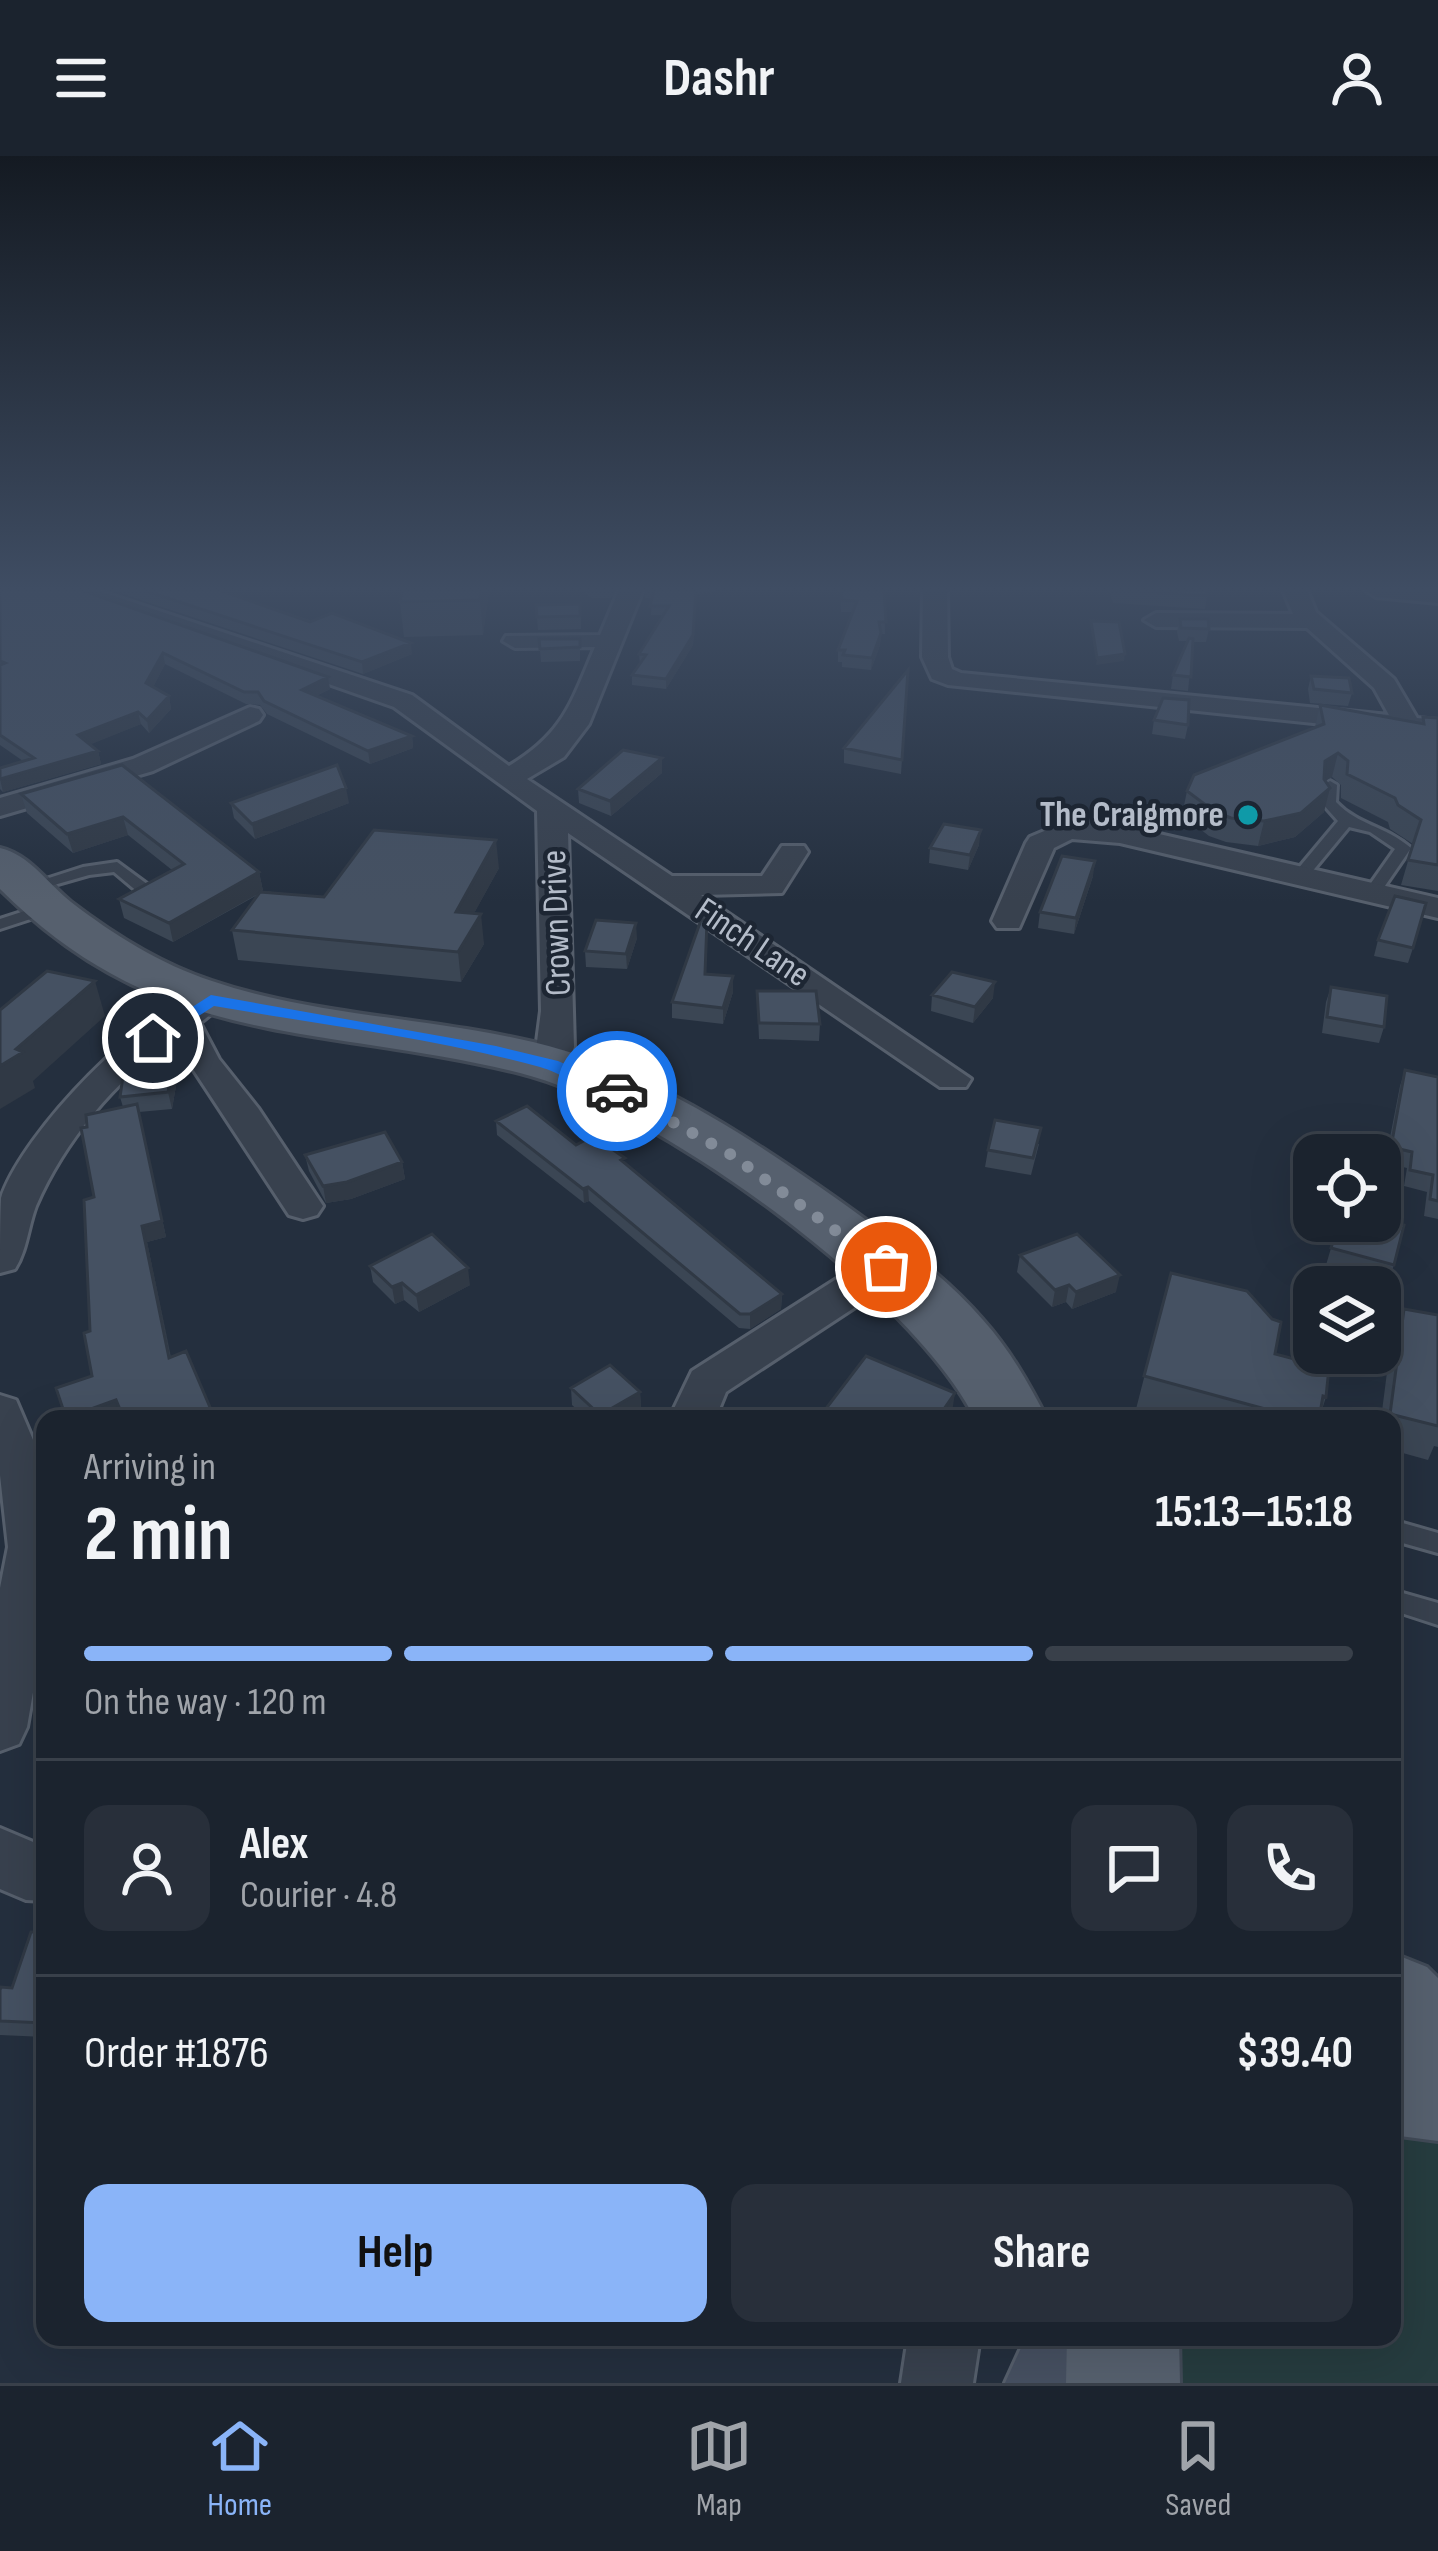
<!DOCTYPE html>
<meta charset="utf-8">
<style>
body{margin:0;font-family:"Sofia Sans Condensed",sans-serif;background:#282f3a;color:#f1f3f6;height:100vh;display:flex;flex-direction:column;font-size:45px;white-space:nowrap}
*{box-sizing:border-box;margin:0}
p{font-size:39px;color:#a0a4aa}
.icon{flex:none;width:66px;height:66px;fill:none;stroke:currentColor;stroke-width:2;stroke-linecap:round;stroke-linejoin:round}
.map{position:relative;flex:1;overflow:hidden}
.side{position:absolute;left:36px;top:1254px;width:1365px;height:936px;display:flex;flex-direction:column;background:#1b232e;border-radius:24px;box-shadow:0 12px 48px #0002,0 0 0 3px #39404a}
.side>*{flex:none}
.tools{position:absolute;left:1293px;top:978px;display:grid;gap:24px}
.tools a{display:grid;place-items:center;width:108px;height:108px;border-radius:24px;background:#1b232e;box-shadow:0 12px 48px #0002,0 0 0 3px #39404a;font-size:60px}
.pin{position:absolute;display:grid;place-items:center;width:102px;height:102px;color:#fff;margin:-51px;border:6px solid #fff;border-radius:50%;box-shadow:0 3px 12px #0007}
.courier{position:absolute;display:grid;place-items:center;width:120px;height:120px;margin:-60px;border:9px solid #1a73e8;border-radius:50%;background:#fff;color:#222;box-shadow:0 3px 15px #0007}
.head em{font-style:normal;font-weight:700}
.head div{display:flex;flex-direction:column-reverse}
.head{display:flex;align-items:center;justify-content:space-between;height:204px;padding:0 48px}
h1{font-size:78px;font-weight:700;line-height:90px}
.bar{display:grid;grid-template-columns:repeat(4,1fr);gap:18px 12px;align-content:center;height:144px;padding:0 48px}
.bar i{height:15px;border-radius:9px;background:#39404a}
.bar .selected{background:#8ab4f8}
.bar p{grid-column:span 4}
.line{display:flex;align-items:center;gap:30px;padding:0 48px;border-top:3px solid #39404a}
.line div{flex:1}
.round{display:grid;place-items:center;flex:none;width:126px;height:126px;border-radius:24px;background:#282f3a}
.cta{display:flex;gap:24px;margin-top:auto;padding:24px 48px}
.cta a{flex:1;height:138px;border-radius:24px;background:#8ab4f8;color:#111;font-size:48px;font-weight:700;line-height:138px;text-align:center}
.cta a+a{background:#282f3a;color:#f1f3f6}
header{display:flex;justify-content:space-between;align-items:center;height:156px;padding:0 48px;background:#1b232e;font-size:54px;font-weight:700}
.tab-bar{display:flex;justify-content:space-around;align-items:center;height:168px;border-top:3px solid #39404a;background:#1b232e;font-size:33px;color:#a0a4aa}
.tab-bar a{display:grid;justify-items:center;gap:6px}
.tab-bar .selected{color:#8ab4f8}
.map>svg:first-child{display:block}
.green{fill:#263c3f}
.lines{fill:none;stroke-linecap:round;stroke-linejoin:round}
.lane-casing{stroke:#565f6c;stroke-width:6}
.street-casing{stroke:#565f6c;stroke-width:6}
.secondary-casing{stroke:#565f6c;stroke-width:6}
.primary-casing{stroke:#414a57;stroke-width:6}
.lane{fill:#38414e;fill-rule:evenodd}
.street{fill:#38414e;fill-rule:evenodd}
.secondary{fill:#465061;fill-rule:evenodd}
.primary{fill:#56606e;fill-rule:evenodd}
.wall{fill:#3b4654}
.shaded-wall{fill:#303945}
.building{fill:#455162;stroke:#303945;stroke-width:3}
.route{fill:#1a73e8}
.done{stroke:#828b98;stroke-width:12;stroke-dasharray:0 21.6}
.culture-dot{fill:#0f9aa8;stroke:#1d2633;stroke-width:4.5}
.labels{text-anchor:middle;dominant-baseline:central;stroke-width:9;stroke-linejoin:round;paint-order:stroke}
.far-poi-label{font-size:36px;font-weight:bold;fill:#b4bcc9;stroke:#1d2633;text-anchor:end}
.far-street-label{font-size:36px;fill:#b4bcc9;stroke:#1d2633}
</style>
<header><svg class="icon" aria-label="menu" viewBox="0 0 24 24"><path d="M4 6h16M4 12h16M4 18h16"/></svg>Dashr<svg class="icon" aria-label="person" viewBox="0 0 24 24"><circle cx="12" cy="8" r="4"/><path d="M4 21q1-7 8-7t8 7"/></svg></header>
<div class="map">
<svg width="1438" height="2227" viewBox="0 0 1438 2227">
<rect width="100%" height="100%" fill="#242f3e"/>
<path class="green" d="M 1392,1971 L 1438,1979 L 1438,2227 L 1175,2227 L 1174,2181 L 1392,2181 Z"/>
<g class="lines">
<g class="lane-casing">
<path id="lane" d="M 1330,625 L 1337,629 L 1336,646 C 1359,670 1384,669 1411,692 L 1378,740 L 1366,740 L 1364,737 L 1395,693 L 1370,676 L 1349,671 L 1306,723 L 1300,725 L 1292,720 L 1338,665 L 1322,647 L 1323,629 Z
M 117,706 L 151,731 L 151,737 L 139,737 L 114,716 L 89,719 L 26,737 L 18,732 L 83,711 Z
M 46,748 L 54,753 L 52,756 L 0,773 L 0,763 Z
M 1392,1364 L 1438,1377 L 1438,1397 L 1392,1384 Z
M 1392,1434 L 1438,1447 L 1438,1469 L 1392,1454 Z"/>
</g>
<g class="street-casing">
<path id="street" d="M 61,434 L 96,434 L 412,539 L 509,610 C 564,577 571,547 595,491 L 515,492 L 503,485 L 506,480 L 600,479 L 619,434 L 643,434 L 589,568 L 564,601 L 527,623 L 672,720 L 762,720 L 782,690 L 804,690 L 808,696 L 782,737 L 701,739 L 971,923 L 966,931 L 940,931 L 568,677 L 574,891 L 565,917 L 539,917 L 534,909 L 541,855 L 537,655 L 394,551 Z
M 923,434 L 947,434 L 948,501 L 952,513 L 961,517 L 1389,559 L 1374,532 L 1307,472 L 1156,471 L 1144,464 L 1156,457 L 1293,458 L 1283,434 L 1307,434 L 1316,456 L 1394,523 L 1417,562 L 1438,564 L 1438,580 L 948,529 L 932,523 L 922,501 Z
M 1365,434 L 1438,434 L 1438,447 L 1376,441 Z
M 250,551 L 259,553 L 263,559 L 259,565 L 153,615 L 0,660 L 0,642 L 133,603 Z
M 1068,665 L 1120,669 L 1438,742 L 1438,762 L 1120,687 L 1072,683 L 1054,692 L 1019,772 L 997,772 L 992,765 L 1026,687 L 1030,681 Z
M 211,834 L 223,837 L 228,844 L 200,867 L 219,903 L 258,952 L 323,1050 L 317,1059 L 303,1063 L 289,1059 L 174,884 C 115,923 64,986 36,1050 C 28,1071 27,1094 15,1113 L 0,1117 C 0,1095 0,1062 1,1042 C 23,976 144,850 211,834 Z
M 886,1097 L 901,1101 L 907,1111 L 901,1121 L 726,1236 L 715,1263 L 669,1263 L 692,1215 L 871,1101 Z
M 0,1239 L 16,1244 L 45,1312 L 45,1467 L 27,1571 L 19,1588 L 0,1595 L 0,1432 L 8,1391 L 0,1319 Z
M 0,1672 L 45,1691 L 45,1745 L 26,1744 L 0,1733 Z
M 908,2181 L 980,2181 L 973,2227 L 901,2227 Z"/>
</g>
<g class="secondary-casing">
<path id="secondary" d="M 1026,2181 L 1134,2181 L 1114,2227 L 1005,2227 Z"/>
</g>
<g class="primary-casing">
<path id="primary" d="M 0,692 C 30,699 47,727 71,746 C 114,779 160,808 212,825 C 315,860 427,861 533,886 C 646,913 743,977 837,1043 C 888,1080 942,1116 983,1164 C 1010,1194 1029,1228 1047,1263 L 975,1263 C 914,1139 654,950 520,917 C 318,867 162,895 0,733 Z
M 1392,1797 L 1427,1811 L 1438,1822 L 1438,1985 L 1392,1979 Z
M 1067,2181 L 1179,2181 L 1180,2227 L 1066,2227 Z"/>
</g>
<use href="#lane" class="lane"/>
<use href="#street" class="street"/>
<use href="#secondary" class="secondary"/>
<use href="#primary" class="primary"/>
</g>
<path class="wall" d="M 0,434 L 330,533 L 316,540 L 412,580 L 413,592 L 370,608 L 267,558 L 260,549 L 246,548 L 165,508 L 153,531 L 169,540 L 171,553 L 149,577 L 141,568 L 90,588 L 98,595 L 101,608 L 3,636 L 0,633 L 0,612 L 23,605 L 0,589 Z
M 111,434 L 219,434 L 412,498 L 363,518 Z
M 402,434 L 489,434 L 483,479 L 404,481 L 400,446 Z
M 579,434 L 616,434 L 611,442 L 592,442 Z
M 645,434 L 716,434 L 716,436 L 696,438 L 693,489 L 666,533 L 632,529 L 632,519 L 640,508 L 639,498 L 664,459 L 651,459 L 652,442 L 645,442 Z
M 840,434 L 884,434 L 885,478 L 881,478 L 880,489 L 871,514 L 842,511 L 842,506 L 838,506 L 838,494 L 852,456 L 841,456 Z
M 1109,434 L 1207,434 L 1207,440 L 1205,453 L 1113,447 Z
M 536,449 L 581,461 L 581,473 L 538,474 Z
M 1180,463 L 1209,473 L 1206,486 L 1193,486 L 1188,535 L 1171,533 L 1173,519 L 1188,485 L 1179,485 L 1177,476 Z
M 539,483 L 580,483 L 580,505 L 541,506 Z
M 908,514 L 901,618 L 844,607 L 844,592 Z
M 1311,520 L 1352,537 L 1348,550 L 1310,547 L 1308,533 Z
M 1320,549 L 1421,568 L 1423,561 L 1438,562 L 1438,735 L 1401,729 L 1413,688 L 1390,673 L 1388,666 L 1341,642 L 1341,629 L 1332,621 L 1325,625 L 1324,656 L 1295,681 L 1258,690 L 1226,686 L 1209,680 L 1182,659 L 1187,635 L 1315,571 Z
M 1154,564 L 1188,569 L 1185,583 L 1152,578 Z
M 662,602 L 662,617 L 611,660 L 579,647 L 578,633 Z
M 122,609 L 259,716 L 263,735 L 324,741 L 499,712 L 474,757 L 484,788 L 461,826 L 238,804 L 232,774 L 259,738 L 173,786 L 124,762 L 119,743 L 172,714 L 128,679 L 73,697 L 27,657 L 21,638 Z
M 231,647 L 349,647 L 255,683 L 234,662 Z
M 979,689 L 968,714 L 929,707 L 930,692 Z
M 1093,720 L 1074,778 L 1038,772 L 1040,756 Z
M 637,782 L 627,813 L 586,811 L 585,795 Z
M 1378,784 L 1413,792 L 1408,807 L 1374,800 Z
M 706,818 L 733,836 L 723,868 L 672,862 L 672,846 Z
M 1331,831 L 1384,871 L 1379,887 L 1322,877 L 1326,846 Z
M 757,835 L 820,868 L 819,885 L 759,883 Z
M 932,839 L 993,842 L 973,867 L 931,855 Z
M 173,908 L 177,924 L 172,953 L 139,956 L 166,1081 L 147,1086 L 171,1202 L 122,1261 L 116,1263 L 66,1263 L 92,1220 L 90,1175 L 94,1041 L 87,971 L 123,951 L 120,941 Z
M 1405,914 L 1438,921 L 1438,1063 L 1424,1060 L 1427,1036 L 1404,1030 L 1407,1012 L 1385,1007 L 1400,930 Z
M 496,965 L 576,989 L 626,1008 L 782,1138 L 781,1153 L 750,1173 L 739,1172 L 589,1045 L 584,1047 L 497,979 Z
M 1039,988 L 1031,1019 L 985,1011 L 988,994 Z
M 305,999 L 402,1006 L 405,1023 L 351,1043 L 326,1047 L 309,1015 Z
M 1339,1065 L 1394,1109 L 1388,1126 L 1326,1109 Z
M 1020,1099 L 1116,1136 L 1072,1153 L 1066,1146 L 1052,1151 L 1017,1116 Z
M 370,1110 L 470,1129 L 419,1156 L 404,1144 L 395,1148 L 373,1126 Z
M 1171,1117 L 1326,1241 L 1319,1263 L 1172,1263 L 1136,1253 Z
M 1404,1153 L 1438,1159 L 1438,1291 L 1434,1290 L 1428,1304 L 1392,1294 L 1392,1263 L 1381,1263 L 1391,1185 Z
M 571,1232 L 640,1236 L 641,1253 L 624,1263 L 587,1263 L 572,1249 Z
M 45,1776 L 45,1881 L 0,1879 L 0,1834 L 12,1832 Z"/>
<path class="shaded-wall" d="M 481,434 L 489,434 L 483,479 L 480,444 Z
M 696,438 L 693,489 L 666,533 L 666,523 Z
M 881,477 L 880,489 L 871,514 L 872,502 Z
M 411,487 L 412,498 L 363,518 L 362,506 Z
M 163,497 L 165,508 L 149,539 L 146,527 Z
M 1125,498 L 1124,505 L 1096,509 L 1097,502 Z
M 328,521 L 330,533 L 304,546 L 302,534 Z
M 169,540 L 171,553 L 149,577 L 147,564 Z
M 138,556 L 141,568 L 82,592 L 78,579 Z
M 412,580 L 413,592 L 370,608 L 368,595 Z
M 98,595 L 101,608 L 3,636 L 0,623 Z
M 1338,597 L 1332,621 L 1318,629 L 1325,605 Z
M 662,602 L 662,617 L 611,660 L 610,645 Z
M 346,632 L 349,647 L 255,683 L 252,668 Z
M 1330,632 L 1324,656 L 1295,681 L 1258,690 L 1264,665 Z
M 123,661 L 128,679 L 73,697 L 67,678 Z
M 981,674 L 979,689 L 968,714 L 970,699 Z
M 496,684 L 499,712 L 459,785 L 456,756 Z
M 1095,705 L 1093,720 L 1074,778 L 1076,762 Z
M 259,716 L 263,735 L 173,786 L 169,767 Z
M 481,758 L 484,788 L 461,826 L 458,796 Z
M 636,767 L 637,782 L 627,813 L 626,798 Z
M 733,820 L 733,836 L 723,868 L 723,852 Z
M 95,825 L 105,860 L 33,925 L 35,932 L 0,953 L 0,910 L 16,893 Z
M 995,826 L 993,842 L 973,867 L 975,851 Z
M 173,908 L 177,924 L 172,953 L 168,936 Z
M 137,948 L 166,1081 L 147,1086 L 175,1219 L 142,1070 Z
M 402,1006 L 405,1023 L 351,1043 L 326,1047 L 323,1030 Z
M 588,1031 L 589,1045 L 584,1047 L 583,1033 Z
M 468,1112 L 470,1129 L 419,1156 L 416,1139 Z
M 1120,1119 L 1116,1136 L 1072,1153 L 1076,1136 Z
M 402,1127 L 404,1144 L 395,1148 L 392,1131 Z
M 1069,1129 L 1066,1146 L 1052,1151 L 1055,1134 Z
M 782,1138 L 781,1153 L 750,1173 L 750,1158 Z
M 640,1236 L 641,1253 L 624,1263 L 601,1263 L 600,1259 Z
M 955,1237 L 951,1263 L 937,1263 Z
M 116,1244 L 122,1261 L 116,1263 L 66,1262 Z"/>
<path class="building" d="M 0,434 L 81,434 L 328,521 L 302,534 L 412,580 L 368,595 L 264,545 L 258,536 L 244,536 L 163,497 L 146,527 L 169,540 L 147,564 L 138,556 L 78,579 L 98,595 L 0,623 L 0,612 L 34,602 L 0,579 L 0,509 L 5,507 L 0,505 Z
M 143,434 L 219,434 L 310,466 L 332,457 L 411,487 L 362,506 Z
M 402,434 L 481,434 L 480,444 L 400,446 Z
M 654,434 L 696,434 L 693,479 L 666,523 L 632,519 L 646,499 L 639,498 L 669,450 L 650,450 Z
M 841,434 L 884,434 L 886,466 L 879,466 L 881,477 L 872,502 L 843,499 L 845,494 L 838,494 L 857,445 L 842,444 Z
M 1120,434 L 1207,434 L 1207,440 Z
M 580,448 L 580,460 L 537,461 L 536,449 Z
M 1180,463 L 1208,463 L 1209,473 L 1181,472 Z
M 1091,465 L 1119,466 L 1125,498 L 1097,502 Z
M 1189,482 L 1193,483 L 1191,521 L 1173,519 Z
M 539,483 L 580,483 L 580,491 L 540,493 Z
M 908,514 L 902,604 L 844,592 Z
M 1311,520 L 1349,522 L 1352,537 L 1314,533 Z
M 1163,542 L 1189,544 L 1188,569 L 1154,564 Z
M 1320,549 L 1424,568 L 1423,561 L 1438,562 L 1438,709 L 1408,704 L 1421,664 L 1398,649 L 1395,642 L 1347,618 L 1348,605 L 1338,597 L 1325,605 L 1324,623 L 1330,632 L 1301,657 L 1264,665 L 1231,662 L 1215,656 L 1187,635 L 1194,619 L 1324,568 Z
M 623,594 L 662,602 L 610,645 L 578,633 Z
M 122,609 L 259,716 L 169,767 L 119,743 L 184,708 L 123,661 L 67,678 L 21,638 Z
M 337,609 L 346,632 L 252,668 L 231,647 Z
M 944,668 L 981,674 L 970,699 L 930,692 Z
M 374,674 L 496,684 L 456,756 L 481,758 L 458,796 L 232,774 L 260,736 L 324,741 Z
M 1062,700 L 1095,705 L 1076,762 L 1040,756 Z
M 1395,740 L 1426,747 L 1413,792 L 1378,784 Z
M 596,764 L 636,767 L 626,798 L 585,795 Z
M 701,764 L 707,765 L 705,818 L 733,820 L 723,852 L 672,846 Z
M 47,815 L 95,825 L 16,893 L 23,896 L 0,910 L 0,854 Z
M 952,816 L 995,826 L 975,851 L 932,839 Z
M 1331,831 L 1387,840 L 1384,871 L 1327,861 Z
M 757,835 L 816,835 L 820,868 L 759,867 Z
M 173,908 L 168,936 L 120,941 L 124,913 Z
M 1405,914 L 1438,921 L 1438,1045 L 1430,1043 L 1433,1019 L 1410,1014 L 1412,996 L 1391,991 Z
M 137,948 L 162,1065 L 142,1070 L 169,1202 L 186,1195 L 215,1263 L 135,1262 L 124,1263 L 116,1244 L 66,1262 L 56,1232 L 92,1220 L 84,1177 L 90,1175 L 84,1044 L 94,1041 L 81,972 L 87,971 L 86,959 Z
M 527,950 L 576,989 L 593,980 L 625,1002 L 621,1004 L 782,1138 L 750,1158 L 740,1158 L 588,1031 L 583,1033 L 496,965 Z
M 995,964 L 1041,972 L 1033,1002 L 988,994 Z
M 385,976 L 402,1006 L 347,1026 L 323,1030 L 305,999 Z
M 1380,1063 L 1404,1069 L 1394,1109 L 1331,1092 L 1339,1065 L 1373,1074 L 1375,1065 L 1380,1065 Z
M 432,1078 L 468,1112 L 416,1139 L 402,1127 L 392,1131 L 370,1110 Z
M 1077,1078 L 1120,1119 L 1076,1136 L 1069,1129 L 1055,1134 L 1020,1099 Z
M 1171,1117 L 1247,1135 L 1272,1163 L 1281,1166 L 1275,1198 L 1329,1212 L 1326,1241 L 1323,1240 L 1319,1263 L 1302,1263 L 1144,1220 Z
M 1404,1153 L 1438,1159 L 1438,1270 L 1390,1258 Z
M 866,1200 L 955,1237 L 937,1263 L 818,1263 Z
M 610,1209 L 640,1236 L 600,1259 L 571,1232 Z
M 31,1776 L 45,1776 L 45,1867 L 0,1865 L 0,1834 L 1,1831 L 12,1832 Z"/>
<linearGradient id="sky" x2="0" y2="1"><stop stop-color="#141a22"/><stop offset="0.58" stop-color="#3f4d63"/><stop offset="1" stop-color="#3f4d63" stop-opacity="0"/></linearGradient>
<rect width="1438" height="746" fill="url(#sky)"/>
<path class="route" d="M 211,839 L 496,890 L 558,905 L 625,935 C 606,948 563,917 540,911 C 434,882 322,869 214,850 L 159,886 L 144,882 Z"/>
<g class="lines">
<path class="done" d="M 617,935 L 730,998 L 886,1111"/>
</g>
<circle class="culture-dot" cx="1248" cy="659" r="12"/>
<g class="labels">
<g class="far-poi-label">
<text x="1224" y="659">The Craigmore</text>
</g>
<g class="far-street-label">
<text transform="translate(557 767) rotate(-92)">Crown Drive</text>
<text transform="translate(752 787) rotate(34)">Finch Lane</text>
</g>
</g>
</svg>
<div class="tools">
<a><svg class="icon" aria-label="locate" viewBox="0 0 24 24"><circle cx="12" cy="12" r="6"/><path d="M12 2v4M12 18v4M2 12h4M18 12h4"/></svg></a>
<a><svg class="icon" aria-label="layers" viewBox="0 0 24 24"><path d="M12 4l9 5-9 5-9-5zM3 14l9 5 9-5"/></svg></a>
</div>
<div class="pin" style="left:886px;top:1111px;background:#ea580c"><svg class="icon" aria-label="bag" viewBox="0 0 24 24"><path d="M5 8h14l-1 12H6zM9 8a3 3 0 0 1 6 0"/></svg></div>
<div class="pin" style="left:153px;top:882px;background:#1f2937"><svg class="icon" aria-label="home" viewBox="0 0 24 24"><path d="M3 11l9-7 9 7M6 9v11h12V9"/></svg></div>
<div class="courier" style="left:617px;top:935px"><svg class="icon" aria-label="car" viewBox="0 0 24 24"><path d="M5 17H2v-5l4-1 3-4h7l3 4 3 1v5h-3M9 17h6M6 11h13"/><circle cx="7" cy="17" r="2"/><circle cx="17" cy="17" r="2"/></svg></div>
<section class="side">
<div class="head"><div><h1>2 min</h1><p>Arriving in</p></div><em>15:13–15:18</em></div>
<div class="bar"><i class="selected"></i><i class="selected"></i><i class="selected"></i><i></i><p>On the way · 120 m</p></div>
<div class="line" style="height:216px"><a class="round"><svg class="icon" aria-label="person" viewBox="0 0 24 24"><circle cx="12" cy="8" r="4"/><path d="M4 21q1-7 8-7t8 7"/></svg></a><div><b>Alex</b><p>Courier · 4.8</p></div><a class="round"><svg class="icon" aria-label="chat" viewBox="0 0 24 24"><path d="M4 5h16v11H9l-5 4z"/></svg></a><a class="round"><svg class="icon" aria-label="phone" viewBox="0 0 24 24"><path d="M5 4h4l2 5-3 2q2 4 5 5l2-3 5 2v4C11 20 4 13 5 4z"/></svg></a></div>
<div class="line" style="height:156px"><div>Order #1876</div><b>$39.40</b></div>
<div class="cta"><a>Help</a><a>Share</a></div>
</section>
</div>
<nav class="tab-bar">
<a class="selected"><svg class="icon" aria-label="home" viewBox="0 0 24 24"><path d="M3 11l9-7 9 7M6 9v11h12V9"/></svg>Home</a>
<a><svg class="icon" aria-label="map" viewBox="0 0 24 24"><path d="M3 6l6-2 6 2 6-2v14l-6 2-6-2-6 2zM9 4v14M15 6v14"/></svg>Map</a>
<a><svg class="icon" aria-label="saved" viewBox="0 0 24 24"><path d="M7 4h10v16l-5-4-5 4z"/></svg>Saved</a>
</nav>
